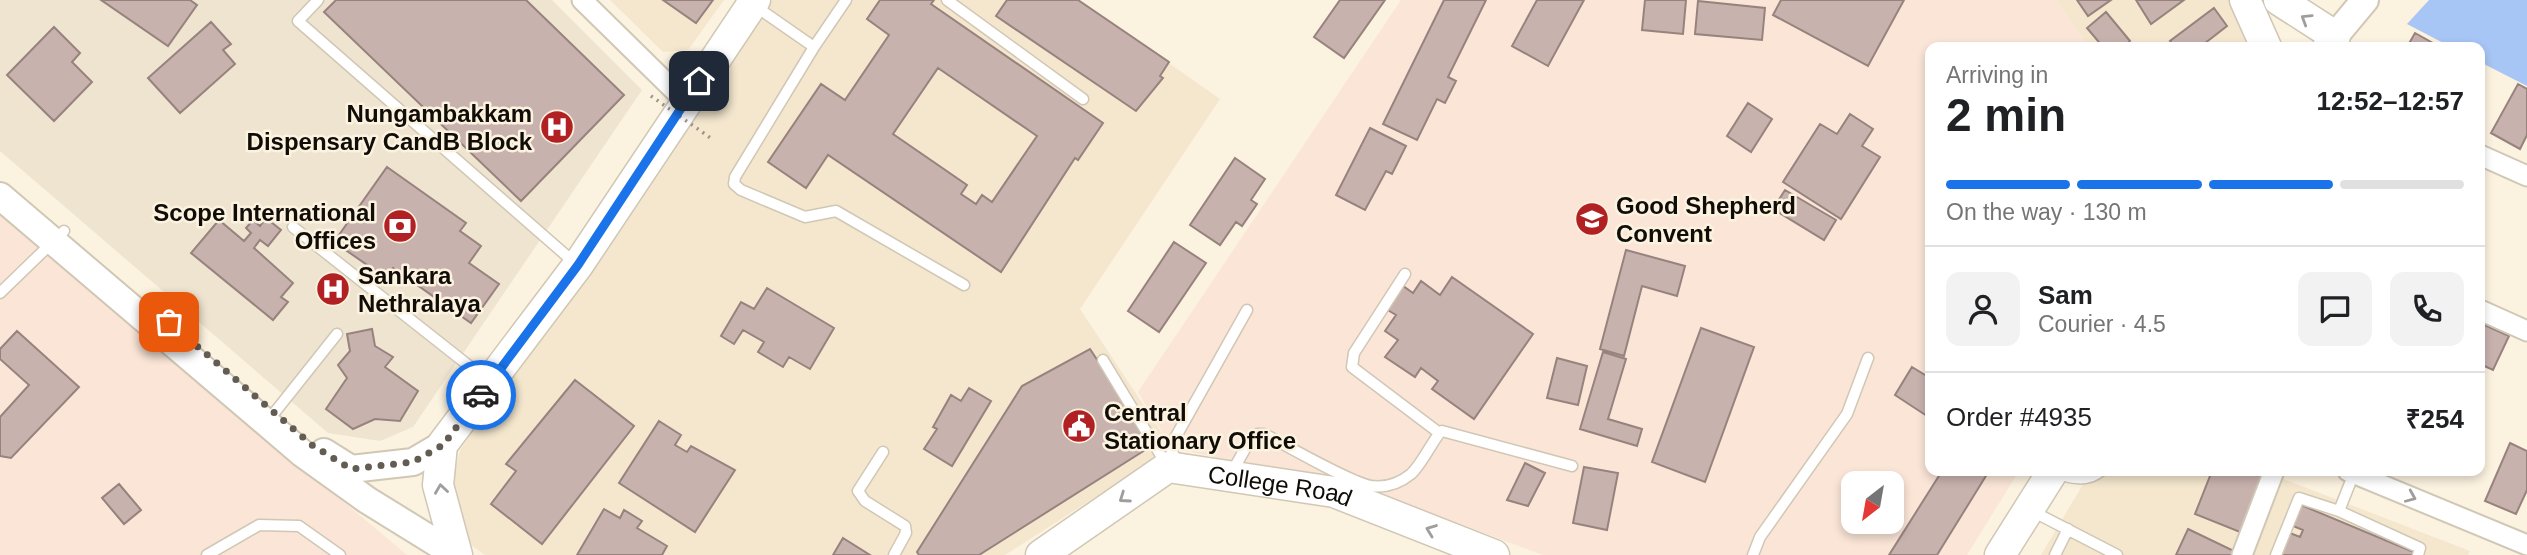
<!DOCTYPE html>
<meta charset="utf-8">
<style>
body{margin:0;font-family:Arial,sans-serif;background:#f2f2f2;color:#202124;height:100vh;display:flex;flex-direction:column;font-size:26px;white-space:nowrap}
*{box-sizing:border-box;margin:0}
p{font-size:23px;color:#757577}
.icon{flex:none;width:38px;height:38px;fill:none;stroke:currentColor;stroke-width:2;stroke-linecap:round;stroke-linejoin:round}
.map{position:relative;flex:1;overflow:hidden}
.drawer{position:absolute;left:1925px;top:42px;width:560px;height:434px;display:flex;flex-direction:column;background:#fff;border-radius:14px;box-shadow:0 4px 10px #0003}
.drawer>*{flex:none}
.needle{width:46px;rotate:211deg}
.fabs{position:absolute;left:1841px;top:471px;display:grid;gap:14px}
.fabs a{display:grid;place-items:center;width:63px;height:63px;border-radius:14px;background:#fff;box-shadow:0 4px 10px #0003;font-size:35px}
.pin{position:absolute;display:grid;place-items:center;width:60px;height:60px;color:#fff;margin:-30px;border-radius:14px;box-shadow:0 4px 10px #0006}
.courier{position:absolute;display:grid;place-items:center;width:70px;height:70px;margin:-35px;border:5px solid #1a73e8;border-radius:50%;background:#fff;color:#222;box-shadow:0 2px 9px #0007}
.head em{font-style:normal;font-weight:700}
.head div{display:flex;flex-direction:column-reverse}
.head{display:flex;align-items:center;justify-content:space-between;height:119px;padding:0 21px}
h1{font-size:46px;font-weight:700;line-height:52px}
.bar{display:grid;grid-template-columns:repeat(4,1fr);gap:10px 7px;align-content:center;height:84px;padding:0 21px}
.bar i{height:9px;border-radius:5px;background:#e0e0e0}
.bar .on{background:#1a73e8}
.bar p{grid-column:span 4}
.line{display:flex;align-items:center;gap:18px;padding:0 21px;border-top:2px solid #e0e0e0}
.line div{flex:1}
.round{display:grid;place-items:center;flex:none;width:74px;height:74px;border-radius:14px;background:#f2f2f2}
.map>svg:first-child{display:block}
.built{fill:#f4e7ce}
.education{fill:#fae5d7;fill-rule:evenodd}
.medical{fill:#eee4cf}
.water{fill:#a7c5f5}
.building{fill:#c8b2ae;stroke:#97827e;stroke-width:2;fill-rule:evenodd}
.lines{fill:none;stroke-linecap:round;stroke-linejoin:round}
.lane-casing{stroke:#d0c7b5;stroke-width:13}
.street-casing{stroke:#d0c7b5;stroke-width:23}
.secondary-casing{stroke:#d0c7b5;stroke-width:30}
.primary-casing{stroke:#d0c7b5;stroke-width:33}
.lane{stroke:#fff;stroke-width:10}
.street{stroke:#fff;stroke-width:19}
.secondary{stroke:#fff;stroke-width:26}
.primary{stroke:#fff;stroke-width:30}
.path-bridge{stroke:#9b9487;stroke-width:3.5;stroke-dasharray:2 5;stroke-linecap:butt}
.oneway{stroke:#9f9e9c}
.done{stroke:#635c53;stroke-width:7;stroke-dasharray:0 12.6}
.route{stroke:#1a73e8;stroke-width:9}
.labels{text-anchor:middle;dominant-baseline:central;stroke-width:5;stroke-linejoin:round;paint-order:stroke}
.poi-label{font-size:24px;font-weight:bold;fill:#100c07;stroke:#fcf2e0;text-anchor:start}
.street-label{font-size:24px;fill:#100c07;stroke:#fcf2e0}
</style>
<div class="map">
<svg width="2527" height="555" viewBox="0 0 2527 555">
<rect width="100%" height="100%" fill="#fcf2e0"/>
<path class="built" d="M 610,0 L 724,0 L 688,50 L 663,52 Z
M 772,0 L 1079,0 L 1220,99 L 1080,309 L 1172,448 L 1005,555 L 485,555 L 458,536 L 449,498 L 460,450 Z
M 2056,0 L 2229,0 L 2248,47 L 2089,47 Z
M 2091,471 L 2263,471 L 2470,551 L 2468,555 L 2041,555 Z"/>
<path class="education" d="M 1401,0 L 2056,0 L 2089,47 L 1930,47 L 1930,471 L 2019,471 L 1967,555 L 1543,555 L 1371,491 L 1172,448 L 1138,392 ZM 1853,483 L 1892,483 L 1892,522 L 1853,522 Z
M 0,214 L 407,555 L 0,555 Z"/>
<path class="medical" d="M 0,0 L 552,0 L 642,90 L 413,427 L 380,441 L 328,433 L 0,151 Z"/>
<path class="water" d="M 2429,0 L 2527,0 L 2527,86 L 2480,62 L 2480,47 L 2451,47 L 2407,24 Z"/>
<path class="building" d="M 101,0 L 190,0 L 197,5 L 168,46 Z
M 336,0 L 526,0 L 624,95 L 521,201 L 324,12 Z
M 663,0 L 713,0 L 696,23 Z
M 880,0 L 934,0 L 931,4 L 1103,123 L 1078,160 L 1075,158 L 1001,272 L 828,155 L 806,188 L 768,162 L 821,84 L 845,100 L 889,35 L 867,19 ZM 938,68 L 1037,136 L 992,202 L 982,195 L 976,204 L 961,194 L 967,185 L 893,134 Z
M 1007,0 L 1078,0 L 1169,62 L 1160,76 L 1163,78 L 1136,111 L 996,16 Z
M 1340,0 L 1385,0 L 1344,58 L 1314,37 Z
M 1444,0 L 1486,0 L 1448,77 L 1456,81 L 1445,103 L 1437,99 L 1417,140 L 1383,124 Z
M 1537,0 L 1584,0 L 1548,66 L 1512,46 Z
M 1645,0 L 1686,0 L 1683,34 L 1642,30 Z
M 1781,0 L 1904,0 L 1868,66 L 1773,15 Z
M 2077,0 L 2111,0 L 2088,16 Z
M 2136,0 L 2184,0 L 2151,24 Z
M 1698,1 L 1765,8 L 1762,40 L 1695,34 Z
M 2214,8 L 2227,26 L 2200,47 L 2175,47 L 2170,41 Z
M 2106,12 L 2130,41 L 2123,47 L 2103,47 L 2087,28 Z
M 211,22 L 231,44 L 223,50 L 235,64 L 180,113 L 148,78 Z
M 54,27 L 80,53 L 72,62 L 92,82 L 54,121 L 7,75 Z
M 2415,33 L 2440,47 L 2407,47 Z
M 2518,84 L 2527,89 L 2527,135 L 2520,149 L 2491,133 Z
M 1748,103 L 1772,119 L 1751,152 L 1727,136 Z
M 1850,114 L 1873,129 L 1862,146 L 1880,157 L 1841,219 L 1783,182 L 1820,124 L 1837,134 Z
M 1370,128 L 1406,146 L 1392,174 L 1386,171 L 1365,210 L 1336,195 Z
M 1235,158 L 1265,179 L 1251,200 L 1257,204 L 1242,226 L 1236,222 L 1220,245 L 1190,225 Z
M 387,167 L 466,223 L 460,231 L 481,246 L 469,263 L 499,284 L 471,323 L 393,268 L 386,278 L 334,242 Z
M 1785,190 L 1836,220 L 1824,240 L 1773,209 Z
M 266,218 L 281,230 L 268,246 L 260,240 L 254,248 L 293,283 L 281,297 L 288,302 L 273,320 L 191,253 L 219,220 L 244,241 L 251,233 L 246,228 L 253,220 L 260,226 Z
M 1174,242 L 1206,263 L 1159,332 L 1128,311 Z
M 1626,250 L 1685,266 L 1677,296 L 1642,286 L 1624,356 L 1600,349 Z
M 1452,277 L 1533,334 L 1474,419 L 1432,389 L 1438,381 L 1421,368 L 1415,377 L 1385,357 L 1398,340 L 1385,331 L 1396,315 L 1386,309 L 1403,286 L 1413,293 L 1421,281 L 1440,295 Z
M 767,288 L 834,328 L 810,369 L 789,357 L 783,367 L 758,352 L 764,342 L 743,330 L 734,344 L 721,336 L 741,302 L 754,309 Z
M 2480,323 L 2509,336 L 2493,370 L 2480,364 Z
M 1701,328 L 1754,347 L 1705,482 L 1652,462 Z
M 372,329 L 375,346 L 393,357 L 385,367 L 418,391 L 400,421 L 375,419 L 353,429 L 326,409 L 347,378 L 338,365 L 350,351 L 347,334 Z
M 17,331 L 79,387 L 11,458 L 0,456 L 0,417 L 29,385 L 0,359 L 0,349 Z
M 1090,349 L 1153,445 L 979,555 L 919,555 L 917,552 L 1022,386 Z
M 1603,352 L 1626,359 L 1608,419 L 1642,429 L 1637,446 L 1580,429 Z
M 1557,358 L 1587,366 L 1578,405 L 1547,398 Z
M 1912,367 L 1930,378 L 1930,418 L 1895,395 Z
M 575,380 L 634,426 L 542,544 L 491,504 L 516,471 L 506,464 Z
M 969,388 L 991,401 L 952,466 L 924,449 L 937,429 L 933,427 L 951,395 L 961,401 Z
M 659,421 L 681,435 L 675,445 L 687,452 L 691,446 L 735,470 L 695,532 L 619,483 Z
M 2510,443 L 2527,451 L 2527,490 L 2516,514 L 2485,501 Z
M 1525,463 L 1545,473 L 1528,506 L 1507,500 Z
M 1584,467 L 1618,473 L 1607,530 L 1573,523 Z
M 1942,471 L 1989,471 L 1937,555 L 1889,555 Z
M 2212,471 L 2271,471 L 2245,534 L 2195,514 Z
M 119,484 L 141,510 L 124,524 L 102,498 Z
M 2301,505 L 2416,553 L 2415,555 L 2281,555 L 2290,533 L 2300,537 L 2303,530 L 2293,526 Z
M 604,509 L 620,518 L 624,510 L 642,521 L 637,528 L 667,546 L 662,555 L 577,555 Z
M 2188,529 L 2236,552 L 2235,555 L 2176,555 Z
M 843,538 L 870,555 L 833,555 Z"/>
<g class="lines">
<g class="lane-casing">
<path id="lane" d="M 318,0 L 298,21 L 576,264
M 947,0 L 1083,99
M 755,6 L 814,47 L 846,0
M 814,47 L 735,177 L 734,184 L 741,190 L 805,217 L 836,211 L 964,285
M 293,227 L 487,380
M 1405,274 L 1354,353 L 1352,367 L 1438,432
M 0,293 L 64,231
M 1103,360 L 1166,464
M 275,412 L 337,334
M 883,452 L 858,491 L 865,501 L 905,526 L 906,533 L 894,555
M 1177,462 L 1170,447 L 1247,310
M 1232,472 L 1250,440 L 1257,434 L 1264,434 C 1288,446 1349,482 1371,486 C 1386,488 1400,483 1411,474 C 1423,463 1436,434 1442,431 L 1572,466
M 2056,473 C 2072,479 2088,482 2101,471
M 2030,510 L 2117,555
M 2339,511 L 2354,473
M 207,555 L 259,525 L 299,526 L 340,555
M 1753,555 L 1760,537 L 1847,414 L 1868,358
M 2055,555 L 2068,529
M 2276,555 L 2299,498 L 2339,511 L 2420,548 L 2418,555"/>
</g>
<g class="street-casing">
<path id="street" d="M 582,0 L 685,101
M 2480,155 L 2527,176
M 2480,310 L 2527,331
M 2348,471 L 2527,545
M 2242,555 L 2274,471"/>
</g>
<g class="secondary-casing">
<path id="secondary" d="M 2335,36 L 2365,0
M 0,196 L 303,454 L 367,500 L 456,555
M 324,452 L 351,469 L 413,462 L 442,445"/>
</g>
<g class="primary-casing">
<g id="primary">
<path d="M 2245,0 L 2266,47"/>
<path d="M 2279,0 L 2335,36 L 2328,47"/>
<path d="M 457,555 L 438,485 L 442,445 L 578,265 L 755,0"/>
<path id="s1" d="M 1041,555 L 1168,467 L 1334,492 L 1494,555"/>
<path d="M 2000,555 L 2053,471"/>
</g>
</g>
<use href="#lane" class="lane"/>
<use href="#street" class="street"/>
<use href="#secondary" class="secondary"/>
<use href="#primary" class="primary"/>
<path class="path-bridge" d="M 651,96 L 712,139"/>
</g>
<defs><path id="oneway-chevron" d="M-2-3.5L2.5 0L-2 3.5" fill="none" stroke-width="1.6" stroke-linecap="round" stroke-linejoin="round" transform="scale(1.75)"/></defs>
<g class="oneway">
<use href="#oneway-chevron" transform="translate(2306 19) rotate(-148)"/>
<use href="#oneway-chevron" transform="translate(441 489) rotate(-98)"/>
<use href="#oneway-chevron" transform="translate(2411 497) rotate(23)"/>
<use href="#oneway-chevron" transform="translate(1124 498) rotate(145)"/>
<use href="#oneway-chevron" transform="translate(1431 530) rotate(-159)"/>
</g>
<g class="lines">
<path class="done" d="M 169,322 L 312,445 L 351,469 L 413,462 L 443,445 L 481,395"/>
<path class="route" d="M 481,395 L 578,265 L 699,81"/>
</g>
<defs>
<g id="hospital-disc" transform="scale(1.75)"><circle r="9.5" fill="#b12022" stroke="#fcf2e0"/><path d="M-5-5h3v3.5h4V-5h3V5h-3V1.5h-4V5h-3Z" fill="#fff"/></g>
<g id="school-disc" transform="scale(1.75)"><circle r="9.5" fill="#b12022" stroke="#fcf2e0"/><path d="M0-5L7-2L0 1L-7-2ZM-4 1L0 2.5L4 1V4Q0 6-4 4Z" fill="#fff"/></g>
<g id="bank-disc" transform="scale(1.75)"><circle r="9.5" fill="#b12022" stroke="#fcf2e0"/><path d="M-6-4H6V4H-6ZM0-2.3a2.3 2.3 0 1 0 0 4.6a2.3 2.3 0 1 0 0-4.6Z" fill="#fff"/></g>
<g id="civic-disc" transform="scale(1.75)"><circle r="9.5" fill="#b12022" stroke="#fcf2e0"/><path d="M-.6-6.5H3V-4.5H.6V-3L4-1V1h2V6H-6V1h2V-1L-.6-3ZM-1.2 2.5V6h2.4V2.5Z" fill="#fff"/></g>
</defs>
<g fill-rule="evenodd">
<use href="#hospital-disc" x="557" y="127"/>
<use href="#school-disc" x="1592" y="219"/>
<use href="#bank-disc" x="400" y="226"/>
<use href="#hospital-disc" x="333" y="289"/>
<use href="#civic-disc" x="1079" y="426"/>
</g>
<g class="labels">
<g class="poi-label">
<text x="532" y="113" text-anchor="end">Nungambakkam<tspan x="532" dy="28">Dispensary CandB Block</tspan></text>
<text x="1616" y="205">Good Shepherd<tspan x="1616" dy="28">Convent</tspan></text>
<text x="376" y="212" text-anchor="end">Scope International<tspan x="376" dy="28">Offices</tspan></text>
<text x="358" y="275">Sankara<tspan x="358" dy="28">Nethralaya</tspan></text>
<text x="1104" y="412">Central<tspan x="1104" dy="28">Stationary Office</tspan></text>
</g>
<g class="street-label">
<text stroke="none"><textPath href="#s1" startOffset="268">College Road</textPath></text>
</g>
</g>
</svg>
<div class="fabs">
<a><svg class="needle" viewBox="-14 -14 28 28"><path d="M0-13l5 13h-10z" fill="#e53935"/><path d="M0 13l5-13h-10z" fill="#757577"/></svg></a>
</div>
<div class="pin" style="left:169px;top:322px;background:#ea580c"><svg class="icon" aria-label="bag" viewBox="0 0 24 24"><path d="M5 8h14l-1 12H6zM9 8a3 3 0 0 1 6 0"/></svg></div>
<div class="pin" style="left:699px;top:81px;background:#1f2937"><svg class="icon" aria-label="home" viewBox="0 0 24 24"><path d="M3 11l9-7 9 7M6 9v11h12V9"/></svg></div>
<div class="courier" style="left:481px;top:395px"><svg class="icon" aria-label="car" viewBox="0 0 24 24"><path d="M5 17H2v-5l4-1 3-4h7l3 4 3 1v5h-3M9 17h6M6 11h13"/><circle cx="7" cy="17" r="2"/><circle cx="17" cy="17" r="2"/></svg></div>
<section class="drawer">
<div class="head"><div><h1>2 min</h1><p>Arriving in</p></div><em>12:52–12:57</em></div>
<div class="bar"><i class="on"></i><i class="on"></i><i class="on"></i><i></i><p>On the way · 130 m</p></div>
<div class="line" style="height:126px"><a class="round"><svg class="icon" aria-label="person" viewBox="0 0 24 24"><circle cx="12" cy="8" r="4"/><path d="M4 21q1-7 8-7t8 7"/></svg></a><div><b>Sam</b><p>Courier · 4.5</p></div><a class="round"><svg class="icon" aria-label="chat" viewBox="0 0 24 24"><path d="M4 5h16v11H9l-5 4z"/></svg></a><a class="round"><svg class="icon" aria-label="phone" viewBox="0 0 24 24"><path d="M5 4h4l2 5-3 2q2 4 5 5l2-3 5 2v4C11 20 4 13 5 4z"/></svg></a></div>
<div class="line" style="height:91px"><div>Order #4935</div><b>₹254</b></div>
</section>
</div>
